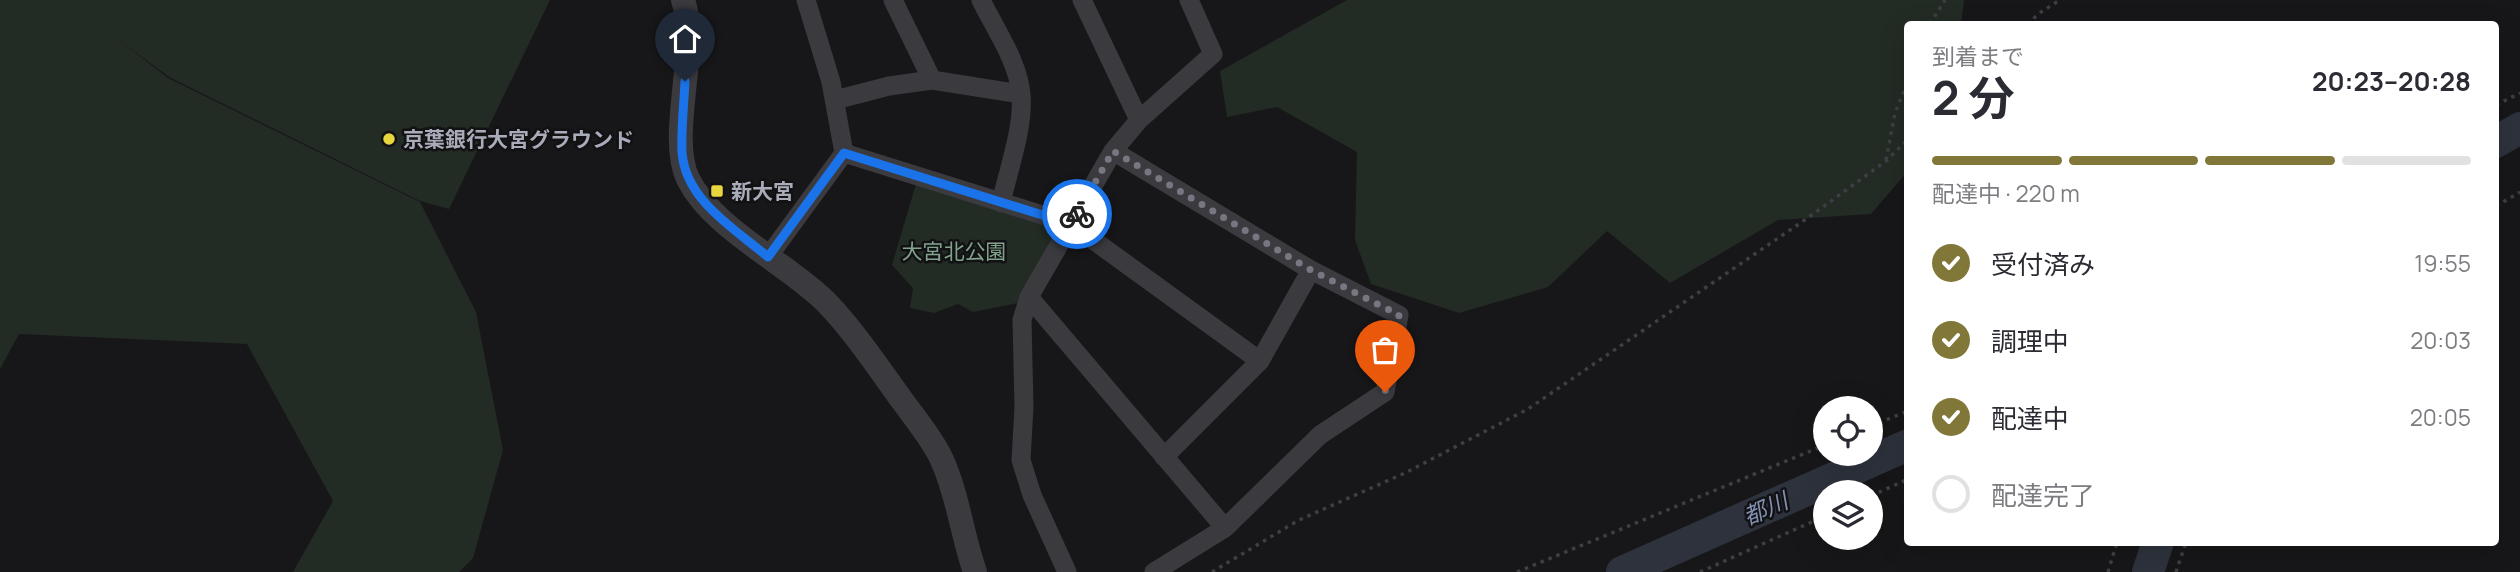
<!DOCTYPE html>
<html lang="ja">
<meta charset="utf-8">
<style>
body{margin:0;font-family:Manrope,"Noto Sans JP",sans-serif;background:#f7f7f7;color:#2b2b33;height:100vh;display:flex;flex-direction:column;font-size:26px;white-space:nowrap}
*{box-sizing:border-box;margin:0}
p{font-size:23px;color:#7c7c81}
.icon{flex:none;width:38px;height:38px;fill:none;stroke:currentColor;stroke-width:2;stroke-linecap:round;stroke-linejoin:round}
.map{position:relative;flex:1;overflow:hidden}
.panel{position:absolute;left:1904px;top:21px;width:595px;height:525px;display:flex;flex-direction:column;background:#fff;border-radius:7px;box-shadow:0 7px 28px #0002}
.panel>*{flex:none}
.tools{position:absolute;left:1813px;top:396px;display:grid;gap:14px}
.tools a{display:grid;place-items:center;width:70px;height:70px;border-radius:50%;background:#fff;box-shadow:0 7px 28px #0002;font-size:35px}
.pin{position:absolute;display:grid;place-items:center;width:60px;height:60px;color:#fff;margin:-72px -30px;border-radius:50% 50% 50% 0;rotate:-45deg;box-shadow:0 0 7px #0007}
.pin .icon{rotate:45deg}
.courier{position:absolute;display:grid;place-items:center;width:70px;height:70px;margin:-35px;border:5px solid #1a73e8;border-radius:50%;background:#fff;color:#222;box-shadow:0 2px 9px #0007}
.overview em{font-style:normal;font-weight:700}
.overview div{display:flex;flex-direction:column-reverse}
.overview{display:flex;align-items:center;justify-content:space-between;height:119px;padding:0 28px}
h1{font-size:46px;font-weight:700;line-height:52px}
.bar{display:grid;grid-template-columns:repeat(4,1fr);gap:10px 7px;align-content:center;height:84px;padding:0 28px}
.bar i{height:9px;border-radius:5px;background:#e1e1e2}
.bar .active{background:#807738}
.bar p{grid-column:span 4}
ol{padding:0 28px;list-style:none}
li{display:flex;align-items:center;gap:21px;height:77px}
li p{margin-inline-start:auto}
li .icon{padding:7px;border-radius:50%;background:#807738;color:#fff;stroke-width:4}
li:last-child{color:#7c7c81}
li i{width:38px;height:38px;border:4px solid #e1e1e2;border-radius:50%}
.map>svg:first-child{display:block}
.green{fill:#232b25}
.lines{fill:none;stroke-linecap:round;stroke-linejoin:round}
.river{stroke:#2d323c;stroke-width:32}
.path{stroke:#3e3e44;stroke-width:3.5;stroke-dasharray:3.5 5;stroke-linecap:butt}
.minor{stroke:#3a3a3f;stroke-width:19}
.tertiary{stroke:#3a3a3f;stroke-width:24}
.done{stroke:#767780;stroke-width:7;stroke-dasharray:0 12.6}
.route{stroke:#1a73e8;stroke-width:9}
.poi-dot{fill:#e9d53e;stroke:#121214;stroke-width:2.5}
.labels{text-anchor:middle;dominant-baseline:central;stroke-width:5;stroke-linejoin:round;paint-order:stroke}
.poi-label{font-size:21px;font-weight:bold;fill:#a9abb8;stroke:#121214;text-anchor:start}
.park-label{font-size:21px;fill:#81a28b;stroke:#121214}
.water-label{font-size:23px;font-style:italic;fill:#8291b1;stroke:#121214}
</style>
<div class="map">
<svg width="2520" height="572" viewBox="0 0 2520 572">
<rect width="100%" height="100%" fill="#171719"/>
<path class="green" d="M 0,0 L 550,0 L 449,209 L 420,201 L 169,77 L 119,40 L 168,78 L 420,202 L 476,312 L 503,450 L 473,558 L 459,572 L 293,572 L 333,501 L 247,344 L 19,334 L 0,369 Z
M 1347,0 L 1964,0 L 1961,24 L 1908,24 L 1907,172 L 1871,214 L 1778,220 L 1670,283 L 1607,231 L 1548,287 L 1459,313 L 1371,284 L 1355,240 L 1357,152 L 1277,107 L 1227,117 L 1220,71 Z
M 916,184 L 1045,223 L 1052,238 L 1018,303 L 973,312 L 958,304 L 934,313 L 910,308 L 913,288 L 892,265 Z"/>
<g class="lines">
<path class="river" d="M 2496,142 L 2520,128
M 1622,572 L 1908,445
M 2148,572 L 2158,542"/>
<path class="path" d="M 1930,24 L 1945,0
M 2027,24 L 2041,12 L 2060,0
M 2496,105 L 2520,93
M 1886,160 L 1895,113 L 1908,81
M 2496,206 L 2520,192
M 1871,426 L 1908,411
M 1871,496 L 1908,479
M 1212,572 L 1299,520 L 1405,473 L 1528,409 L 1809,217 L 1886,161 L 1908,139
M 1517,572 L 1825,445
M 1700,572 L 1825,516
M 2108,572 L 2117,542
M 2176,572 L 2186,542"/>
<path class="minor" d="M 893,0 L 932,80
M 981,0 C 995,29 1019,63 1021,95 C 1024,127 1008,171 1001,203
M 1082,0 L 1139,120
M 1189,0 L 1213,54 L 1139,120 L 1113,151 L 1029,297 L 1225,528
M 835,100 L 889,86 L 932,80 L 1021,94
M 1113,151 L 1311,270 L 1399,315 L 1385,392 L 1320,435 L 1225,528 L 1154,572
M 844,153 L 1071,224 L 1260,361
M 768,257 L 844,153 L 831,82 L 806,0
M 1029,297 L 1022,320 L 1024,407 L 1021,460 L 1032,495 L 1067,572
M 1164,457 L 1260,361 L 1311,270"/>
<path class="tertiary" d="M 683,0 C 700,49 667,135 688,179 C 713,229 787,263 826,302 C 855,332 879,369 904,403 C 917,421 933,440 942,460 C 958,495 962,535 975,572"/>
</g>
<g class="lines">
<path class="done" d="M 1077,214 L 1113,151 L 1311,270 L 1399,315 L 1385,392"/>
<path class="route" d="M 685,81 C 684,104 681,129 682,152 C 685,200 735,229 768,257 L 844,153 L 1071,224 L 1077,214"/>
</g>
<g class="poi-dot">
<circle cx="389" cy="139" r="7"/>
<rect x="710" y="184" width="14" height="14" rx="3.5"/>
</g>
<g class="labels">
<g class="poi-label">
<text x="403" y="139">京葉銀行大宮グラウンド</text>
<text x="731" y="191">新大宮</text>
</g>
<g class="park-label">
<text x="954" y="251">大宮北公園</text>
</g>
<g class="water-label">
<text transform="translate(1765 508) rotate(-24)">都川</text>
</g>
</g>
</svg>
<div class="tools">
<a><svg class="icon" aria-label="locate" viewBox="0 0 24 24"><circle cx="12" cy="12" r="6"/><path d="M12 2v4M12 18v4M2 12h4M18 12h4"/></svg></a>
<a><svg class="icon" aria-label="layers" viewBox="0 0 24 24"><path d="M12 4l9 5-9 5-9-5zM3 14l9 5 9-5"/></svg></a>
</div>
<div class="pin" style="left:1385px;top:392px;background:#ea580c"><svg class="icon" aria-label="bag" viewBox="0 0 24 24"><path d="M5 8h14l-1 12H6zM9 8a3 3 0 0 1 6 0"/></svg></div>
<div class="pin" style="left:685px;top:81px;background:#1f2937"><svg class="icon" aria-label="home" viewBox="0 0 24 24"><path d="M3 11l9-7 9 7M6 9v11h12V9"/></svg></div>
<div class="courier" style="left:1077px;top:214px"><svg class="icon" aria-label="bike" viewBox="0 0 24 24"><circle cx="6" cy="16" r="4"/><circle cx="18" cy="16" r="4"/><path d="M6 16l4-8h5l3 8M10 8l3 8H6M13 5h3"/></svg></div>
<section class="panel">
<div class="overview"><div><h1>2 分</h1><p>到着まで</p></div><em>20:23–20:28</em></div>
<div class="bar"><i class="active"></i><i class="active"></i><i class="active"></i><i></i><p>配達中 · 220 m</p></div>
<ol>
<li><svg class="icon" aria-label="check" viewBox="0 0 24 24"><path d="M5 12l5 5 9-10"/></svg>受付済み<p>19:55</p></li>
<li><svg class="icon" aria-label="check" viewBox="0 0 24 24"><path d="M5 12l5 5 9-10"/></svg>調理中<p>20:03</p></li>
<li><svg class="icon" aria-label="check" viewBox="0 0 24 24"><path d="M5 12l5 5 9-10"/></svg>配達中<p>20:05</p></li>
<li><i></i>配達完了</li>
</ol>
</section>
</div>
